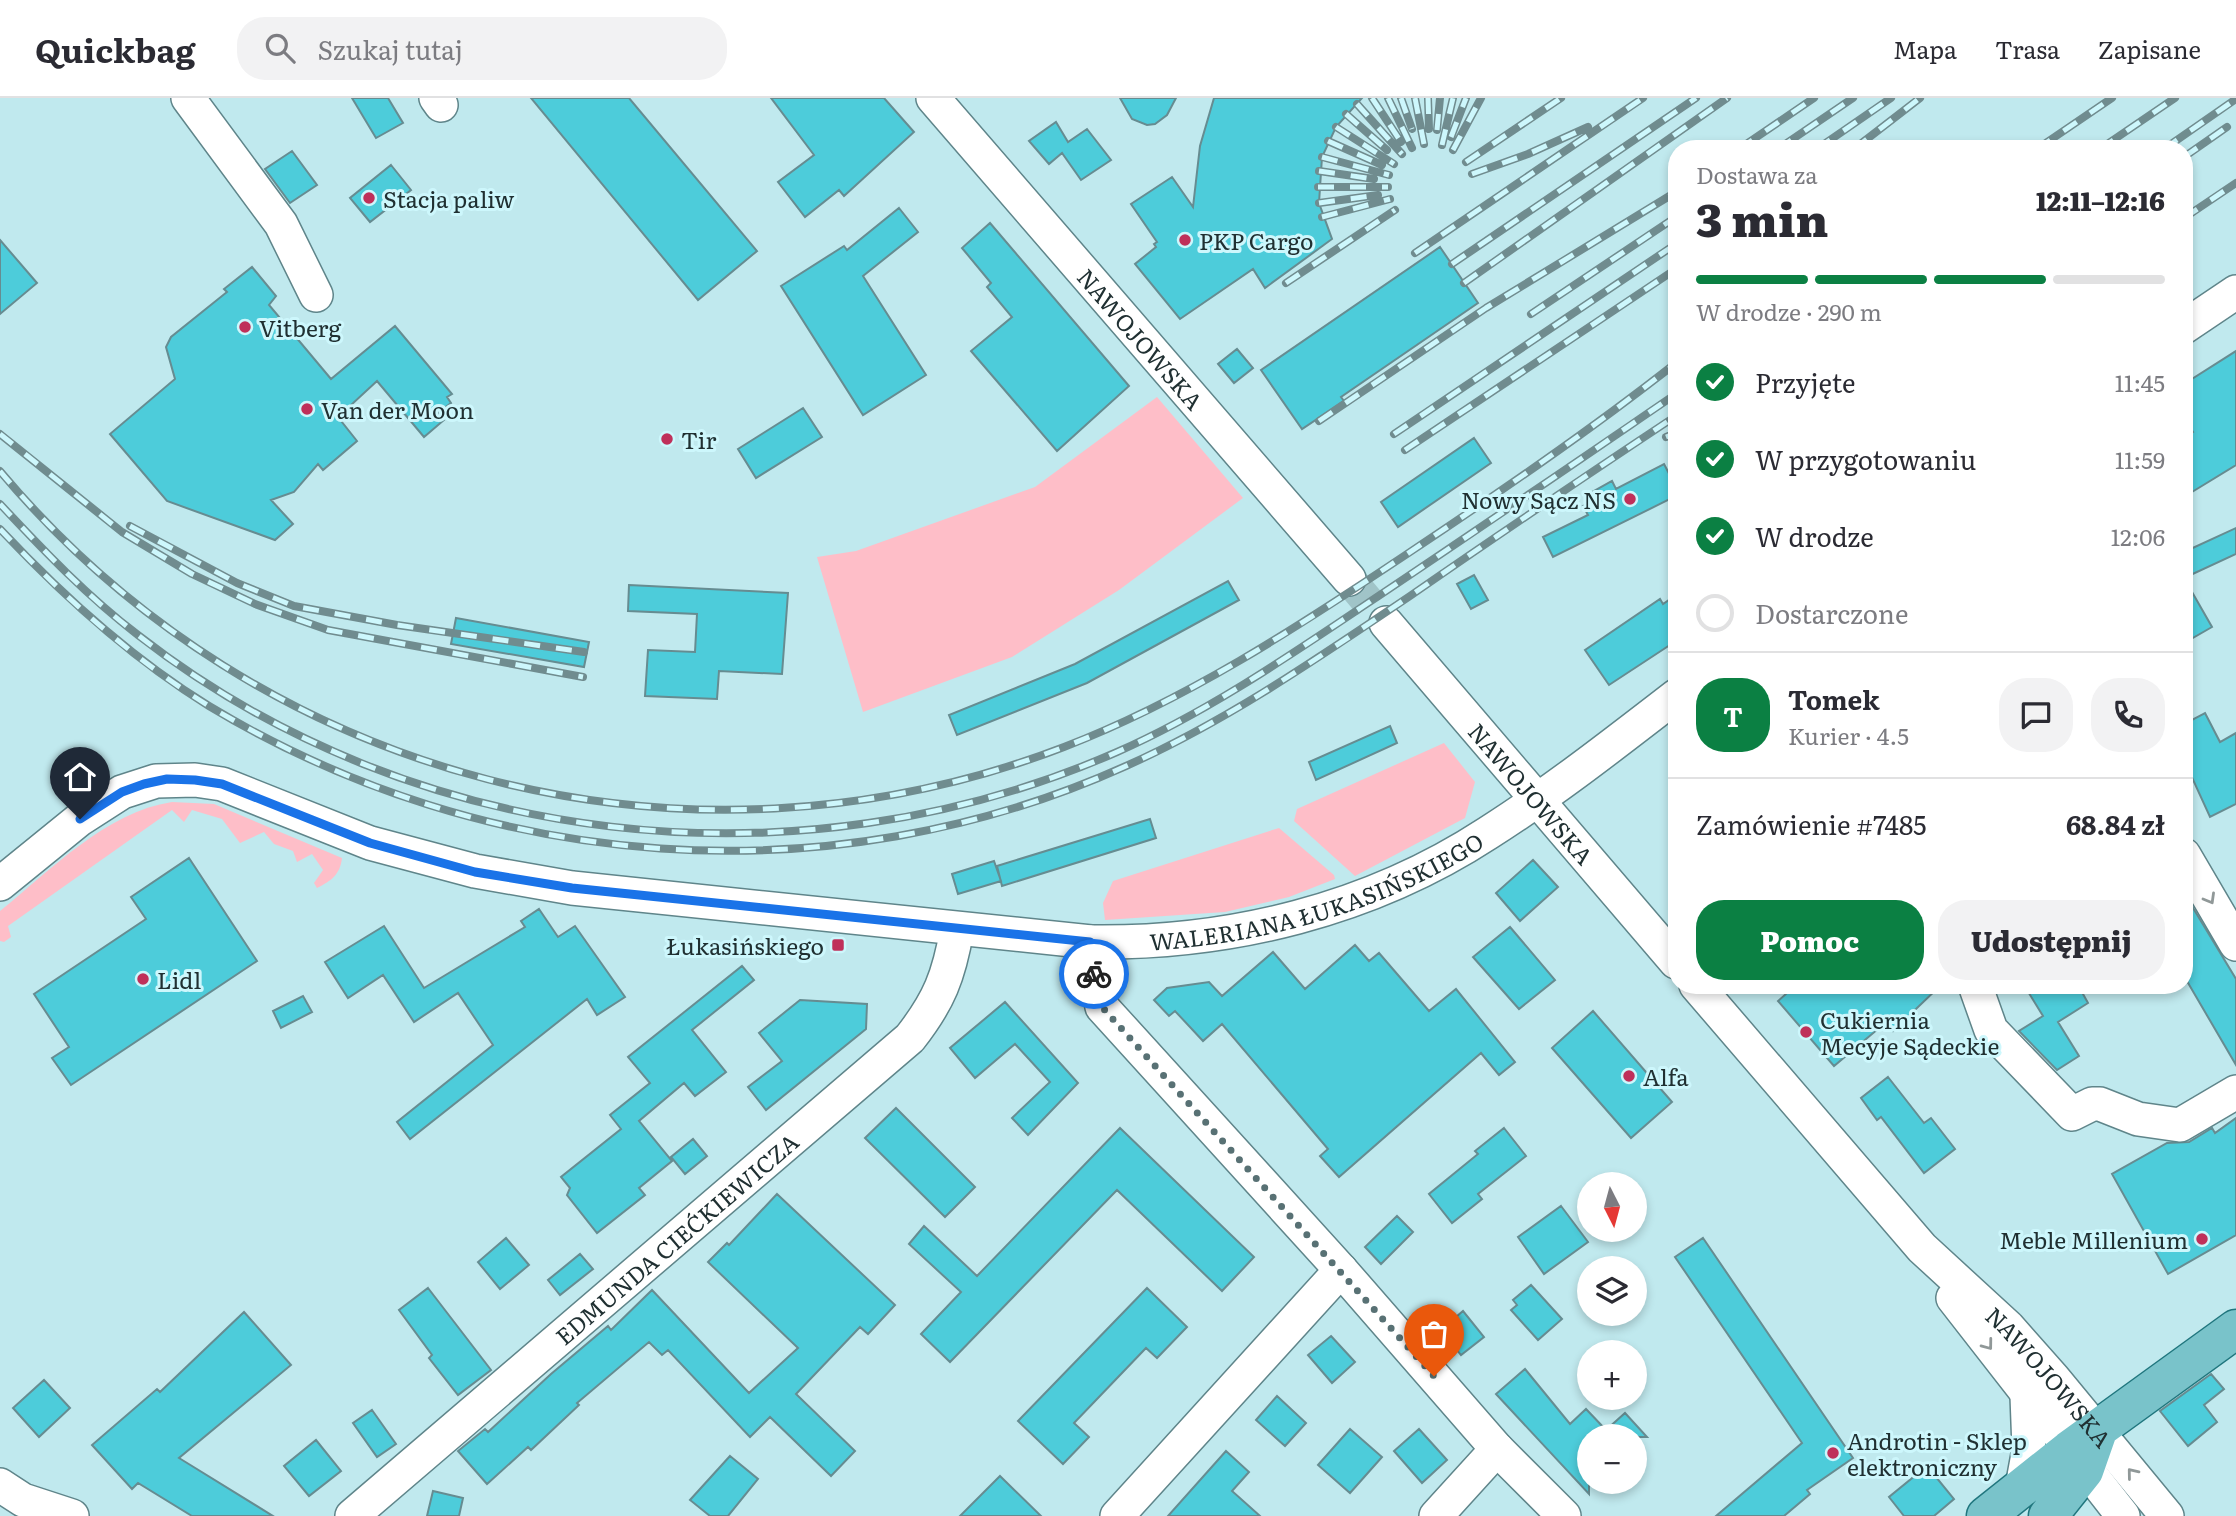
<!DOCTYPE html>
<html lang="pl">
<meta charset="utf-8">
<style>
body{margin:0;font-family:Literata,serif;background:#f2f2f3;color:#2b2b33;height:100vh;display:flex;flex-direction:column;font-size:26px;white-space:nowrap}
*{box-sizing:border-box;margin:0}
p{font-size:23px;color:#7c7c81}
.icon{flex:none;width:38px;height:38px;fill:none;stroke:currentColor;stroke-width:2;stroke-linecap:round;stroke-linejoin:round}
.map{position:relative;flex:1;overflow:hidden}
.sheet{position:absolute;left:1668px;top:42px;width:525px;height:854px;display:flex;flex-direction:column;background:#fff;border-radius:28px;box-shadow:0 4px 10px #0003}
.sheet>*{flex:none}
.needle{width:46px;rotate:174deg}
.buttons{position:absolute;left:1577px;top:1074px;display:grid;gap:14px}
.buttons a{display:grid;place-items:center;width:70px;height:70px;border-radius:50%;background:#fff;box-shadow:0 4px 10px #0003;font-size:35px}
.pin{position:absolute;display:grid;place-items:center;width:60px;height:60px;color:#fff;margin:-72px -30px;border-radius:50% 50% 50% 0;rotate:-45deg;box-shadow:0 0 7px #0007}
.pin .icon{rotate:45deg}
.courier{position:absolute;display:grid;place-items:center;width:70px;height:70px;margin:-35px;border:5px solid #1a73e8;border-radius:50%;background:#fff;color:#222;box-shadow:0 2px 9px #0007}
.overview em{font-style:normal;font-weight:800}
.overview div{display:flex;flex-direction:column-reverse}
.overview{display:flex;align-items:center;justify-content:space-between;height:119px;padding:0 28px}
h1{font-size:46px;font-weight:800;line-height:52px}
.bar{display:grid;grid-template-columns:repeat(4,1fr);gap:10px 7px;align-content:center;height:84px;padding:0 28px}
.bar i{height:9px;border-radius:5px;background:#e1e1e2}
.bar .selected{background:#0b8043}
.bar p{grid-column:span 4}
.line{display:flex;align-items:center;gap:18px;padding:0 28px;border-top:2px solid #e1e1e2}
.line div{flex:1}
.round{display:grid;place-items:center;flex:none;width:74px;height:74px;border-radius:28px;background:#f2f2f3}
ol{padding:0 28px;list-style:none}
li{display:flex;align-items:center;gap:21px;height:77px}
li p{margin-inline-start:auto}
li .icon{padding:7px;border-radius:50%;background:#0b8043;color:#fff;stroke-width:4}
li:last-child{color:#7c7c81}
li i{width:38px;height:38px;border:4px solid #e1e1e2;border-radius:50%}
.action{display:flex;gap:14px;margin-top:auto;padding:14px 28px}
.action a{flex:1;height:80px;border-radius:28px;background:#0b8043;color:#fff;font-size:28px;font-weight:800;line-height:80px;text-align:center}
.action a+a{background:#f2f2f3;color:#2b2b33}
header{display:flex;align-items:center;gap:42px;box-sizing:border-box;height:98px;padding:0 35px;background:#fff;border-bottom:2px solid #e1e1e2}
header strong{font-size:33px}
nav{display:flex;gap:38px;margin-inline-start:auto;font-size:24px}
.search{width:490px;height:63px;background:#f2f2f3;display:flex;align-items:center;gap:18px;box-sizing:border-box;padding:0 24px;border-radius:28px;color:#7c7c81;font-size:26px}
.map>svg:first-child{display:block}
.green{fill:#febec8}
.building{fill:#4dccda;stroke:#668c91;stroke-width:2}
.lines{fill:none;stroke-linecap:round;stroke-linejoin:round}
.minor-tunnel{stroke:#a0c4c8;stroke-width:33;stroke-dasharray:33 17;stroke-linecap:butt}
.minor-casing{stroke:#5f858a;stroke-width:36}
.major-casing{stroke:#20767e;stroke-width:41}
.minor{stroke:#fff;stroke-width:33}
.major{stroke:#79c3ca;stroke-width:38}
.rail-casing{stroke:#708c8f;stroke-width:8}
.rail{stroke:#cdf7fc;stroke-width:5;stroke-dasharray:16;stroke-linecap:butt}
.oneway{stroke:#909898}
.done{stroke:#587174;stroke-width:7;stroke-dasharray:0 12.6}
.route{stroke:#1a73e8;stroke-width:9}
.poi-dot{fill:#bf305a;stroke:#cdf7fc;stroke-width:2.5}
.labels{text-anchor:middle;dominant-baseline:central;stroke-width:6;stroke-linejoin:round;paint-order:stroke}
.poi-label{font-size:23px;fill:#203032;stroke:#cdf7fc;text-anchor:start}
.street-label{font-size:23px;fill:#203032;stroke:#cdf7fc}
</style>
<header>
<strong>Quickbag</strong>
<div class="search"><svg class="icon" aria-label="search" viewBox="0 0 24 24"><circle cx="10" cy="10" r="6"/><path d="M15 15l6 6"/></svg>Szukaj tutaj</div>
<nav><a>Mapa</a><a>Trasa</a><a>Zapisane</a></nav>
</header>
<div class="map">
<svg width="2236" height="1418" viewBox="0 0 2236 1418">
<rect width="100%" height="100%" fill="#c0e9ee"/>
<path class="green" d="M 1157,299 L 1243,400 L 1119,492 L 1012,559 L 863,614 L 817,459 L 856,453 L 1035,389 Z
M 1444,645 L 1475,684 L 1465,720 L 1355,778 L 1294,723 L 1297,711 Z
M 172,704 L 214,706 L 342,760 C 340,777 331,783 317,790 L 314,785 L 323,772 L 312,756 L 297,764 L 293,753 L 274,746 L 264,734 L 240,745 L 222,721 L 192,712 L 184,724 L 172,712 L 8,828 L 11,839 L 4,844 L 0,843 L 0,813 C 51,772 106,714 172,704 Z
M 1279,730 L 1334,777 L 1335,781 L 1289,799 L 1225,814 L 1105,822 L 1103,805 L 1113,783 Z"/>
<path class="building" d="M 352,0 L 388,0 L 403,25 L 376,40 Z
M 531,0 L 629,0 L 757,153 L 698,202 Z
M 771,0 L 884,0 L 914,34 L 844,98 L 839,92 L 805,119 L 778,84 L 814,57 Z
M 1120,0 L 1176,0 L 1167,17 L 1155,26 L 1147,27 L 1132,21 Z
M 1214,0 L 1362,0 L 1336,29 L 1322,59 L 1319,105 L 1332,141 L 1265,190 L 1253,171 L 1180,221 L 1135,166 L 1156,149 L 1154,146 L 1157,144 L 1131,106 L 1172,79 L 1193,109 L 1200,48 Z
M 1056,24 L 1068,44 L 1087,31 L 1111,62 L 1081,82 L 1062,55 L 1049,66 L 1029,43 Z
M 292,53 L 317,87 L 290,105 L 265,71 Z
M 391,67 L 411,92 L 370,124 L 350,100 Z
M 899,110 L 918,134 L 863,178 L 926,277 L 863,317 L 781,188 L 844,148 L 847,152 Z
M 990,125 L 1129,288 L 1057,353 L 971,253 L 1012,219 L 987,189 L 991,185 L 962,150 Z
M 0,142 L 37,185 L 0,216 Z
M 1440,149 L 1478,205 L 1341,299 L 1344,303 L 1302,331 L 1261,272 Z
M 252,169 L 276,198 L 269,207 L 331,281 L 395,228 L 452,296 L 447,299 L 451,305 L 438,315 L 444,322 L 424,339 L 377,283 L 338,319 L 357,343 L 323,372 L 318,366 L 294,394 L 271,402 L 293,426 L 275,442 L 167,403 L 110,336 L 175,281 L 166,249 L 171,239 L 227,194 L 224,191 Z
M 1237,251 L 1253,270 L 1234,285 L 1218,266 Z
M 2236,253 L 2236,367 L 2192,394 L 2184,382 L 2184,340 L 2193,334 L 2184,320 L 2184,286 Z
M 803,310 L 822,339 L 756,380 L 738,351 Z
M 1474,340 L 1491,365 L 1398,429 L 1381,404 Z
M 1664,366 L 1676,389 L 1676,398 L 1553,459 L 1543,439 L 1588,417 L 1583,408 L 1591,404 L 1587,397 L 1612,383 L 1616,391 Z
M 2236,430 L 2236,456 L 2184,480 L 2212,529 L 2184,545 L 2184,454 Z
M 1474,477 L 1488,502 L 1471,511 L 1457,486 Z
M 1228,483 L 1239,502 L 1087,585 L 957,637 L 949,617 L 1075,566 Z
M 629,487 L 788,495 L 782,576 L 719,573 L 717,601 L 645,598 L 648,552 L 695,554 L 697,516 L 628,513 Z
M 1676,497 L 1676,543 L 1609,587 L 1585,552 L 1660,501 L 1663,506 Z
M 456,520 L 589,544 L 584,569 L 451,546 Z
M 2205,615 L 2220,644 L 2236,635 L 2236,706 L 2210,719 L 2184,662 L 2184,626 Z
M 1390,628 L 1397,645 L 1316,682 L 1309,664 Z
M 1150,721 L 1156,740 L 1002,788 L 997,768 Z
M 189,760 L 257,863 L 71,987 L 52,960 L 69,949 L 34,896 L 146,821 L 131,799 Z
M 1533,762 L 1558,789 L 1520,823 L 1496,795 Z
M 994,763 L 1001,783 L 958,796 L 952,776 Z
M 2184,795 L 2236,881 L 2236,967 L 2184,878 Z
M 539,811 L 558,839 L 575,828 L 625,899 L 597,917 L 587,901 L 410,1041 L 397,1024 L 493,947 L 458,895 L 414,924 L 383,877 L 348,900 L 325,864 L 384,828 L 424,890 L 525,829 L 521,823 Z
M 1510,829 L 1555,882 L 1519,911 L 1473,859 Z
M 1355,847 L 1369,863 L 1379,855 L 1429,913 L 1456,891 L 1515,964 L 1499,977 L 1481,955 L 1339,1079 L 1320,1058 L 1328,1051 L 1222,926 L 1203,943 L 1175,913 L 1169,918 L 1154,902 L 1167,890 L 1209,884 L 1222,898 L 1273,854 L 1305,891 Z
M 742,868 L 754,882 L 692,932 L 726,974 L 695,998 L 684,985 L 639,1023 L 672,1063 L 639,1090 L 645,1097 L 597,1135 L 567,1097 L 570,1090 L 561,1079 L 621,1031 L 610,1017 L 650,985 L 628,959 Z
M 1796,887 L 1941,887 L 1893,933 L 1885,925 L 1834,968 L 1778,903 Z
M 2024,887 L 2078,887 L 2088,905 L 2058,924 L 2079,958 L 2057,972 L 2019,933 L 2043,918 Z
M 303,898 L 312,914 L 281,930 L 273,913 Z
M 800,902 L 867,906 L 866,931 L 766,1012 L 748,989 L 782,963 L 759,935 Z
M 1005,904 L 1078,985 L 1028,1037 L 1012,1020 L 1050,984 L 1015,946 L 975,980 L 950,950 Z
M 1593,913 L 1672,1004 L 1631,1040 L 1552,950 Z
M 1888,979 L 1924,1025 L 1931,1020 L 1955,1051 L 1924,1075 L 1881,1019 L 1877,1022 L 1861,1000 Z
M 896,1010 L 975,1089 L 945,1119 L 865,1040 Z
M 2236,1020 L 2236,1137 L 2168,1176 L 2112,1076 L 2167,1045 L 2189,1044 L 2212,1030 L 2215,1035 Z
M 1120,1030 L 1254,1159 L 1222,1193 L 1117,1092 L 950,1264 L 921,1236 L 961,1194 L 909,1146 L 924,1128 L 977,1178 Z
M 1504,1030 L 1526,1058 L 1478,1096 L 1482,1101 L 1452,1125 L 1429,1096 L 1478,1056 L 1475,1053 Z
M 693,1041 L 707,1058 L 685,1076 L 671,1059 Z
M 777,1096 L 895,1207 L 868,1236 L 860,1229 L 796,1296 L 855,1353 L 831,1378 L 770,1319 L 750,1339 L 668,1252 L 662,1257 L 649,1244 L 577,1305 L 579,1307 L 531,1352 L 528,1349 L 487,1386 L 458,1353 L 485,1331 L 488,1334 L 551,1276 L 608,1228 L 611,1232 L 652,1192 L 749,1295 L 798,1250 L 708,1164 L 727,1145 L 729,1147 Z
M 1561,1108 L 1588,1144 L 1544,1176 L 1518,1139 Z
M 1397,1118 L 1413,1134 L 1381,1166 L 1365,1149 Z
M 506,1140 L 529,1167 L 500,1191 L 478,1164 Z
M 1703,1140 L 1853,1360 L 1807,1392 L 1810,1396 L 1784,1418 L 1716,1418 L 1802,1345 L 1675,1159 Z
M 580,1156 L 593,1171 L 560,1197 L 548,1182 Z
M 1531,1187 L 1562,1221 L 1538,1242 L 1511,1212 L 1517,1207 L 1513,1202 Z
M 428,1190 L 491,1272 L 458,1297 L 429,1260 L 432,1257 L 399,1212 Z
M 1147,1190 L 1187,1229 L 1157,1260 L 1146,1250 L 1074,1325 L 1089,1339 L 1063,1366 L 1018,1323 Z
M 1463,1213 L 1484,1239 L 1461,1257 L 1441,1232 Z
M 244,1214 L 291,1267 L 179,1360 L 273,1418 L 192,1418 L 138,1385 L 132,1391 L 92,1347 L 157,1291 L 160,1294 Z
M 1331,1238 L 1355,1264 L 1332,1285 L 1308,1257 Z
M 1525,1271 L 1570,1326 L 1586,1311 L 1606,1332 L 1625,1315 L 1647,1339 L 1589,1339 L 1589,1396 L 1496,1296 Z
M 2211,1276 L 2224,1291 L 2204,1307 L 2217,1324 L 2188,1348 L 2160,1313 Z
M 44,1282 L 70,1310 L 39,1339 L 13,1310 Z
M 1277,1298 L 1306,1325 L 1285,1348 L 1256,1322 Z
M 372,1312 L 396,1346 L 377,1359 L 353,1325 Z
M 1350,1331 L 1382,1359 L 1350,1395 L 1318,1367 Z
M 1419,1331 L 1447,1362 L 1422,1385 L 1394,1353 Z
M 316,1342 L 341,1373 L 309,1398 L 284,1368 Z
M 1226,1353 L 1249,1374 L 1232,1393 L 1260,1418 L 1168,1418 Z
M 730,1358 L 758,1381 L 728,1418 L 710,1418 L 690,1402 Z
M 1927,1368 L 1954,1401 L 1934,1418 L 1904,1418 L 1889,1399 Z
M 1000,1378 L 1041,1418 L 960,1418 Z
M 433,1393 L 463,1400 L 459,1418 L 427,1418 Z"/>
<g class="lines">
<path class="minor-tunnel" d="M 1349,481 L 1386,525"/>
<g class="minor-casing">
<g id="minor">
<path d="M 188,0 L 281,126 L 316,197"/>
<path d="M 436,0 L 441,7"/>
<path id="s1" d="M 933,0 L 1349,481"/>
<path d="M 2184,229 L 2236,194"/>
<path id="s2" d="M 1386,525 L 1676,864"/>
<path d="M 2184,757 L 2236,846"/>
<path id="s3" d="M 0,786 L 80,721 L 122,694 L 156,683 L 195,682 L 222,686 L 370,745 L 475,773 L 572,790 L 1091,844 C 1230,846 1370,812 1488,735 C 1554,693 1615,645 1676,598"/>
<path d="M 1091,844 L 1102,909 L 1341,1172 L 1497,1351 L 1564,1418"/>
<path id="s4" d="M 1696,887 L 1922,1150 L 2008,1229 L 2054,1281 L 2167,1418"/>
<path d="M 1975,887 L 1991,932 L 2072,1016 L 2092,1006 L 2100,1006 L 2138,1021 L 2180,1027 L 2236,994"/>
<path d="M 1953,1200 L 2123,1418"/>
<path d="M 0,1387 L 23,1402 L 72,1418"/>
<path d="M 2022,1389 L 2029,1351 L 2027,1298"/>
<path id="s5" d="M 352,1418 L 910,940 C 939,903 949,878 957,831"/>
<path d="M 1117,1418 L 1341,1172"/>
<path d="M 1436,1418 L 1497,1351"/>
</g>
</g>
<g class="major-casing">
<path id="major" d="M 1986,1418 L 2069,1352 L 2236,1231
M 2048,1418 L 2084,1373 L 2098,1333"/>
</g>
<use href="#minor" class="minor"/>
<use href="#major" class="major"/>
<g class="rail-casing">
<path id="rail" d="M 1372,0 L 1401,44
M 1388,0 L 1412,50
M 1401,0 L 1412,31
M 1415,0 L 1424,46
M 1428,0 L 1429,31
M 1357,6 L 1402,56
M 1346,16 L 1387,52
M 1336,29 L 1394,66
M 1437,32 L 1440,0
M 1451,39 L 1466,0
M 1328,43 L 1382,67
M 1442,47 L 1453,0
M 1739,51 L 1814,0
M 1778,51 L 1853,0
M 1817,51 L 1891,0
M 1854,51 L 1920,0
M 2037,51 L 2112,0
M 2100,51 L 2175,0
M 2164,51 L 2236,1
M 1453,52 L 1481,0
M 1322,59 L 1389,77
M 2184,59 L 2227,29
M 1466,64 L 1561,0
M 1319,73 L 1374,81
M 1472,76 L 1528,56 L 1588,29
M 1318,89 L 1388,89
M 1319,105 L 1378,97
M 1322,119 L 1390,101
M 2184,120 L 2236,85
M 1415,155 L 1643,0
M 1452,166 L 1696,0
M 1286,185 L 1395,112
M 1464,185 L 1727,0
M 1531,216 L 1676,119
M 1319,323 L 1486,210 L 1676,94
M 0,336 L 122,434 L 192,476 L 255,506 L 328,532 L 583,579
M 1394,336 L 1676,146
M 1666,339 L 1676,335
M 1405,352 L 1676,171
M 0,373 C 259,682 686,794 1064,649 C 1186,602 1296,530 1404,458 C 1497,396 1588,334 1676,265
M 0,406 C 44,453 87,498 138,537 C 414,752 798,794 1117,654 C 1205,615 1283,562 1362,509 C 1467,439 1572,367 1676,296
M 130,428 L 237,485 L 294,508 L 397,527 L 584,554
M 0,431 C 62,497 131,560 209,608 C 486,775 830,801 1126,668 C 1227,623 1318,560 1410,498 C 1498,437 1587,377 1676,318"/>
</g>
<use href="#rail" class="rail"/>
</g>
<defs><path id="oneway-chevron" d="M-2-3.5L2.5 0L-2 3.5" fill="none" stroke-width="1.6" stroke-linecap="round" stroke-linejoin="round" transform="scale(1.75)"/></defs>
<g class="oneway">
<use href="#oneway-chevron" transform="translate(2210 801) rotate(60)"/>
<use href="#oneway-chevron" transform="translate(1988 1247) rotate(53)"/>
<use href="#oneway-chevron" transform="translate(2132 1375) rotate(-129)"/>
</g>
<g class="lines">
<path class="done" d="M 1094,876 L 1102,909 L 1434,1278"/>
<path class="route" d="M 80,721 L 122,694 L 144,686 L 167,681 L 195,682 L 222,686 L 370,745 L 475,774 L 572,790 L 1090,844 L 1094,876"/>
</g>
<g class="poi-dot">
<circle cx="369" cy="100" r="7"/>
<circle cx="1185" cy="142" r="7"/>
<circle cx="245" cy="229" r="7"/>
<circle cx="307" cy="311" r="7"/>
<circle cx="667" cy="341" r="7"/>
<circle cx="1630" cy="401" r="7"/>
<rect x="831" y="840" width="14" height="14" rx="3.5"/>
<circle cx="143" cy="881" r="7"/>
<circle cx="1806" cy="934" r="7"/>
<circle cx="1629" cy="978" r="7"/>
<circle cx="2202" cy="1141" r="7"/>
<circle cx="1833" cy="1355" r="7"/>
</g>
<g class="labels">
<g class="poi-label">
<text x="383" y="100">Stacja paliw</text>
<text x="1199" y="142">PKP Cargo</text>
<text x="259" y="229">Vitberg</text>
<text x="321" y="311">Van der Moon</text>
<text x="681" y="341">Tir</text>
<text x="1616" y="401" text-anchor="end">Nowy Sącz NS</text>
<text x="824" y="847" text-anchor="end">Łukasińskiego</text>
<text x="157" y="881">Lidl</text>
<text x="1820" y="921">Cukiernia<tspan x="1820" dy="26">Mecyje Sądeckie</tspan></text>
<text x="1643" y="978">Alfa</text>
<text x="2188" y="1141" text-anchor="end">Meble Millenium</text>
<text x="1847" y="1342">Androtin - Sklep<tspan x="1847" dy="26">elektroniczny</tspan></text>
</g>
<g class="street-label">
<text stroke="none"><textPath href="#s1" startOffset="318">NAWOJOWSKA</textPath></text>
<text stroke="none"><textPath href="#s2" startOffset="224">NAWOJOWSKA</textPath></text>
<text stroke="none"><textPath href="#s3" startOffset="1377">WALERIANA ŁUKASIŃSKIEGO</textPath></text>
<text stroke="none"><textPath href="#s5" startOffset="427">EDMUNDA CIEĆKIEWICZA</textPath></text>
<text stroke="none"><textPath href="#s4" startOffset="528">NAWOJOWSKA</textPath></text>
</g>
</g>
</svg>
<div class="buttons">
<a><svg class="needle" viewBox="-14 -14 28 28"><path d="M0-13l5 13h-10z" fill="#e53935"/><path d="M0 13l5-13h-10z" fill="#7c7c81"/></svg></a>
<a><svg class="icon" aria-label="layers" viewBox="0 0 24 24"><path d="M12 4l9 5-9 5-9-5zM3 14l9 5 9-5"/></svg></a>
<a>+</a>
<a>−</a>
</div>
<div class="pin" style="left:1434px;top:1278px;background:#ea580c"><svg class="icon" aria-label="bag" viewBox="0 0 24 24"><path d="M5 8h14l-1 12H6zM9 8a3 3 0 0 1 6 0"/></svg></div>
<div class="pin" style="left:80px;top:721px;background:#1f2937"><svg class="icon" aria-label="home" viewBox="0 0 24 24"><path d="M3 11l9-7 9 7M6 9v11h12V9"/></svg></div>
<div class="courier" style="left:1094px;top:876px"><svg class="icon" aria-label="bike" viewBox="0 0 24 24"><circle cx="6" cy="16" r="4"/><circle cx="18" cy="16" r="4"/><path d="M6 16l4-8h5l3 8M10 8l3 8H6M13 5h3"/></svg></div>
<section class="sheet">
<div class="overview"><div><h1>3 min</h1><p>Dostawa za</p></div><em>12:11–12:16</em></div>
<div class="bar"><i class="selected"></i><i class="selected"></i><i class="selected"></i><i></i><p>W drodze · 290 m</p></div>
<ol>
<li><svg class="icon" aria-label="check" viewBox="0 0 24 24"><path d="M5 12l5 5 9-10"/></svg>Przyjęte<p>11:45</p></li>
<li><svg class="icon" aria-label="check" viewBox="0 0 24 24"><path d="M5 12l5 5 9-10"/></svg>W przygotowaniu<p>11:59</p></li>
<li><svg class="icon" aria-label="check" viewBox="0 0 24 24"><path d="M5 12l5 5 9-10"/></svg>W drodze<p>12:06</p></li>
<li><i></i>Dostarczone</li>
</ol>
<div class="line" style="height:126px"><b class="round" style="background:#0b8043;color:#fff">T</b><div><b>Tomek</b><p>Kurier · 4.5</p></div><a class="round"><svg class="icon" aria-label="chat" viewBox="0 0 24 24"><path d="M4 5h16v11H9l-5 4z"/></svg></a><a class="round"><svg class="icon" aria-label="phone" viewBox="0 0 24 24"><path d="M5 4h4l2 5-3 2q2 4 5 5l2-3 5 2v4C11 20 4 13 5 4z"/></svg></a></div>
<div class="line" style="height:91px"><div>Zamówienie #7485</div><b>68.84 zł</b></div>
<div class="action"><a>Pomoc</a><a>Udostępnij</a></div>
</section>
</div>
